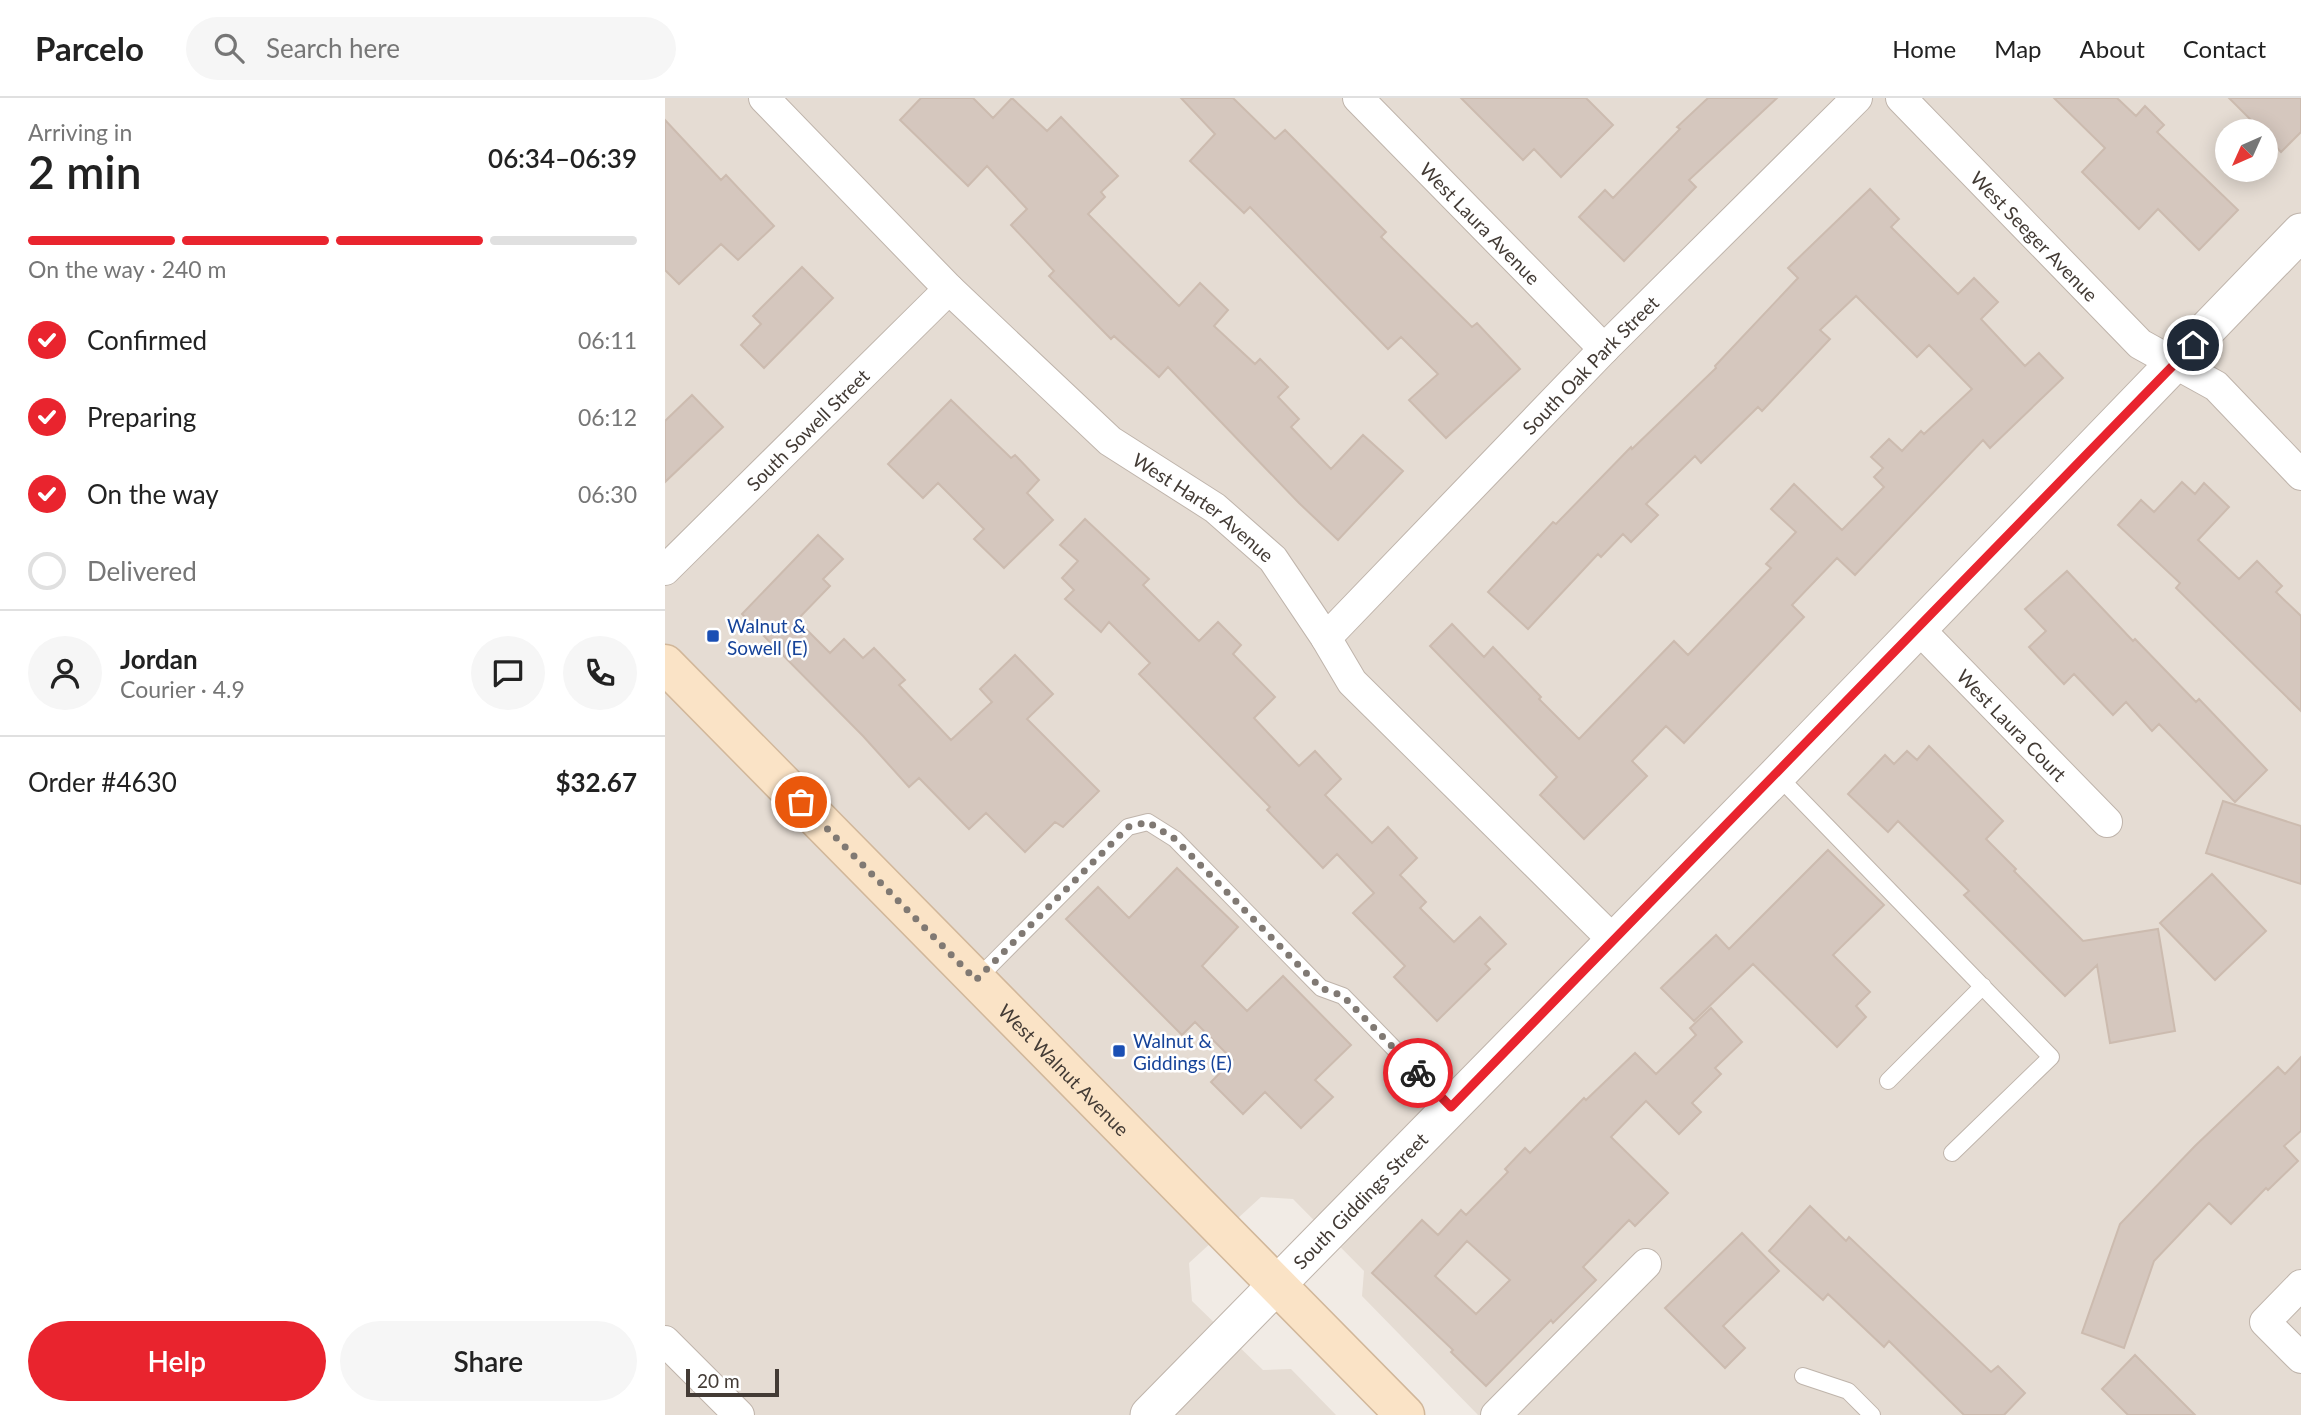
<!DOCTYPE html>
<meta charset="utf-8">
<style>
body{margin:0;font-family:Lato,sans-serif;background:#f6f6f6;color:#222;height:100vh;display:flex;flex-direction:column;font-size:26px;white-space:nowrap}
*{box-sizing:border-box;margin:0}
p{font-size:23px;color:#767676}
.icon{flex:none;width:38px;height:38px;fill:none;stroke:currentColor;stroke-width:2;stroke-linecap:round;stroke-linejoin:round}
.map{position:relative;flex:1;overflow:hidden}
.drawer{display:flex;flex-direction:column;background:#fff;width:665px}
.drawer>*{flex:none}
.needle{width:46px;rotate:225deg}
.buttons{position:absolute;left:1550px;top:21px;display:grid;gap:14px}
.buttons a{display:grid;place-items:center;width:63px;height:63px;border-radius:50%;background:#fff;box-shadow:0 4px 18px #0003;font-size:35px}
.scale{position:absolute;left:21px;bottom:18px;width:93px;box-sizing:border-box;padding-left:7px;border:4px solid #433b35;border-top:0;font-size:19px;line-height:24px;white-space:nowrap;color:#433b35;-webkit-text-stroke:5px #fff;paint-order:stroke}
.pin{position:absolute;display:grid;place-items:center;width:60px;height:60px;color:#fff;margin:-30px;border:4px solid #fff;border-radius:50%;box-shadow:0 2px 7px #0007}
.courier{position:absolute;display:grid;place-items:center;width:70px;height:70px;margin:-35px;border:5px solid #e9242e;border-radius:50%;background:#fff;color:#222;box-shadow:0 2px 9px #0007}
.overview em{font-style:normal;font-weight:600}
.overview div{display:flex;flex-direction:column-reverse}
.overview{display:flex;align-items:center;justify-content:space-between;height:119px;padding:0 28px}
h1{font-size:46px;font-weight:600;line-height:52px}
.bar{display:grid;grid-template-columns:repeat(4,1fr);gap:10px 7px;align-content:center;height:84px;padding:0 28px}
.bar i{height:9px;border-radius:5px;background:#e0e0e0}
.bar .selected{background:#e9242e}
.bar p{grid-column:span 4}
.line{display:flex;align-items:center;gap:18px;padding:0 28px;border-top:2px solid #e0e0e0}
.line div{flex:1}
.round{display:grid;place-items:center;flex:none;width:74px;height:74px;border-radius:37px;background:#f6f6f6}
ol{padding:0 28px;list-style:none}
li{display:flex;align-items:center;gap:21px;height:77px}
li p{margin-inline-start:auto}
li .icon{padding:7px;border-radius:50%;background:#e9242e;color:#fff;stroke-width:4}
li:last-child{color:#767676}
li i{width:38px;height:38px;border:4px solid #e0e0e0;border-radius:50%}
.button{display:flex;gap:14px;margin-top:auto;padding:14px 28px}
.button a{flex:1;height:80px;border-radius:42px;background:#e9242e;color:#fff;font-size:28px;font-weight:600;line-height:80px;text-align:center}
.button a+a{background:#f6f6f6;color:#222}
header{display:flex;align-items:center;gap:42px;box-sizing:border-box;height:98px;padding:0 35px;background:#fff;border-bottom:2px solid #e0e0e0}
header strong{font-size:33px}
nav{display:flex;gap:38px;margin-inline-start:auto;font-size:24px}
.search{width:490px;height:63px;background:#f6f6f6;display:flex;align-items:center;gap:18px;box-sizing:border-box;padding:0 24px;border-radius:38px;color:#767676;font-size:26px}
main{display:flex;flex:1;min-height:0}
.map>svg:first-child{display:block}
.residential{fill:#e5dcd3;fill-rule:evenodd}
.building{fill:#d5c7be;stroke:#ccbbaf;stroke-width:2;fill-rule:evenodd}
.lines{fill:none;stroke-linecap:round;stroke-linejoin:round}
.service-casing{stroke:#bfb4ab;stroke-width:18}
.minor-casing{stroke:#bfb4ab;stroke-width:32}
.tertiary-casing{stroke:#bfb4ab;stroke-width:39}
.secondary-casing{stroke:#d1b79a;stroke-width:41}
.service{stroke:#fff;stroke-width:16}
.minor{stroke:#fff;stroke-width:30}
.tertiary{stroke:#fff;stroke-width:37}
.secondary{stroke:#fae3c6;stroke-width:38}
.done{stroke:#807973;stroke-width:7;stroke-dasharray:0 12.6}
.route{stroke:#e9242e;stroke-width:9}
.transit-dot{fill:#1a4fb4;stroke:#fff;stroke-width:2.5}
.labels{text-anchor:middle;dominant-baseline:central;stroke-width:5;stroke-linejoin:round;paint-order:stroke}
.street-label{font-size:19px;fill:#433b35;stroke:#fff}
.transit-label{font-size:19px;fill:#164399;stroke:#fff;text-anchor:start}
</style>
<header>
<strong>Parcelo</strong>
<div class="search"><svg class="icon" aria-label="search" viewBox="0 0 24 24"><circle cx="10" cy="10" r="6"/><path d="M15 15l6 6"/></svg>Search here</div>
<nav><a>Home</a><a>Map</a><a>About</a><a>Contact</a></nav>
</header>
<main>
<section class="drawer">
<div class="overview"><div><h1>2 min</h1><p>Arriving in</p></div><em>06:34–06:39</em></div>
<div class="bar"><i class="selected"></i><i class="selected"></i><i class="selected"></i><i></i><p>On the way · 240 m</p></div>
<ol>
<li><svg class="icon" aria-label="check" viewBox="0 0 24 24"><path d="M5 12l5 5 9-10"/></svg>Confirmed<p>06:11</p></li>
<li><svg class="icon" aria-label="check" viewBox="0 0 24 24"><path d="M5 12l5 5 9-10"/></svg>Preparing<p>06:12</p></li>
<li><svg class="icon" aria-label="check" viewBox="0 0 24 24"><path d="M5 12l5 5 9-10"/></svg>On the way<p>06:30</p></li>
<li><i></i>Delivered</li>
</ol>
<div class="line" style="height:126px"><a class="round"><svg class="icon" aria-label="person" viewBox="0 0 24 24"><circle cx="12" cy="8" r="4"/><path d="M4 21q1-7 8-7t8 7"/></svg></a><div><b>Jordan</b><p>Courier · 4.9</p></div><a class="round"><svg class="icon" aria-label="chat" viewBox="0 0 24 24"><path d="M4 5h16v11H9l-5 4z"/></svg></a><a class="round"><svg class="icon" aria-label="phone" viewBox="0 0 24 24"><path d="M5 4h4l2 5-3 2q2 4 5 5l2-3 5 2v4C11 20 4 13 5 4z"/></svg></a></div>
<div class="line" style="height:91px"><div>Order #4630</div><b>$32.67</b></div>
<div class="button"><a>Help</a><a>Share</a></div>
</section>
<div class="map">
<svg width="1636" height="1317" viewBox="0 0 1636 1317">
<rect width="100%" height="100%" fill="#f1ebe5"/>
<path class="residential" d="M 0,0 L 1636,0 L 1636,1317 L 813,1317 L 697,1198 L 699,1173 L 628,1101 L 596,1099 L 524,1165 L 527,1203 L 598,1272 L 626,1271 L 671,1317 L 0,1317 ZM 1563,33 L 1601,33 L 1601,72 L 1563,72 Z"/>
<path class="building" d="M 256,0 L 308,0 L 328,20 L 347,0 L 382,33 L 396,19 L 453,78 L 436,94 L 440,99 L 423,116 L 514,208 L 535,185 L 563,212 L 549,228 L 590,266 L 595,261 L 623,289 L 613,299 L 634,321 L 626,329 L 666,371 L 698,337 L 738,373 L 673,442 L 634,405 L 503,269 L 494,279 L 449,238 L 446,241 L 384,178 L 389,173 L 346,127 L 362,111 L 322,68 L 303,88 L 235,22 Z
M 516,0 L 568,0 L 610,41 L 620,32 L 721,134 L 716,139 L 807,229 L 812,225 L 855,271 L 781,340 L 744,302 L 773,276 L 736,239 L 723,251 L 585,109 L 579,115 L 525,63 L 550,36 Z
M 796,0 L 921,0 L 948,27 L 896,79 L 869,51 L 858,62 Z
M 1043,0 L 1112,0 L 1024,82 L 1031,89 L 959,163 L 914,119 L 940,92 L 948,100 L 1015,31 L 1012,29 Z
M 1389,0 L 1452,0 L 1471,18 L 1480,8 L 1499,27 L 1492,34 L 1573,112 L 1534,152 L 1493,111 L 1474,131 L 1417,74 L 1440,50 Z
M 1564,0 L 1636,0 L 1636,34 L 1616,54 L 1601,38 L 1601,33 L 1597,33 Z
M 0,22 L 56,82 L 61,77 L 109,128 L 73,162 L 56,146 L 14,186 L 0,172 Z
M 1205,91 L 1234,121 L 1226,129 L 1293,196 L 1309,180 L 1333,204 L 1316,221 L 1360,268 L 1374,255 L 1398,280 L 1325,350 L 1318,342 L 1190,477 L 1172,460 L 1127,507 L 1139,519 L 1019,645 L 1001,628 L 967,663 L 982,678 L 919,741 L 875,697 L 892,679 L 765,548 L 787,526 L 819,559 L 828,549 L 876,599 L 874,601 L 914,641 L 1009,543 L 1023,557 L 1106,470 L 1101,466 L 1131,434 L 1106,411 L 1129,386 L 1177,432 L 1219,389 L 1209,379 L 1218,370 L 1206,359 L 1224,341 L 1237,353 L 1256,333 L 1259,336 L 1307,291 L 1264,247 L 1252,259 L 1191,198 L 1155,232 L 1165,241 L 1097,313 L 1093,309 L 1036,365 L 1030,358 L 981,406 L 993,417 L 966,444 L 958,436 L 936,459 L 933,456 L 863,531 L 823,494 L 888,424 L 891,426 L 966,349 L 967,351 L 1051,270 L 1050,268 L 1133,180 L 1123,170 Z
M 137,169 L 168,200 L 99,270 L 76,247 L 96,226 L 88,218 Z
M 27,297 L 58,329 L 0,384 L 0,323 Z
M 286,302 L 346,360 L 350,357 L 374,382 L 362,395 L 388,422 L 339,470 L 309,441 L 319,431 L 273,385 L 258,400 L 223,366 Z
M 1517,384 L 1530,396 L 1539,385 L 1564,409 L 1533,442 L 1574,481 L 1592,463 L 1617,488 L 1611,494 L 1636,518 L 1636,613 L 1511,490 L 1515,485 L 1453,427 L 1476,402 L 1489,414 Z
M 420,421 L 484,481 L 478,487 L 534,543 L 553,524 L 576,547 L 568,556 L 610,599 L 589,620 L 634,668 L 650,653 L 676,681 L 660,697 L 707,745 L 723,729 L 752,760 L 735,777 L 761,804 L 755,810 L 789,844 L 815,819 L 841,846 L 820,866 L 825,871 L 772,923 L 729,879 L 740,868 L 688,815 L 709,795 L 672,756 L 658,770 L 602,712 L 605,709 L 474,576 L 485,565 L 444,524 L 436,534 L 400,501 L 409,492 L 397,480 L 413,463 L 395,447 Z
M 153,437 L 178,461 L 158,481 L 165,488 L 132,522 L 165,555 L 179,541 L 198,560 L 209,550 L 240,582 L 234,587 L 286,642 L 327,604 L 315,591 L 350,557 L 388,596 L 362,621 L 434,693 L 398,729 L 390,724 L 360,754 L 321,715 L 304,731 L 254,680 L 244,689 L 198,638 L 77,516 Z
M 1402,473 L 1468,543 L 1470,541 L 1531,604 L 1534,601 L 1602,672 L 1570,704 L 1494,626 L 1487,633 L 1461,604 L 1448,617 L 1409,576 L 1399,586 L 1364,549 L 1381,533 L 1360,511 Z
M 1264,648 L 1338,723 L 1321,741 L 1351,771 L 1349,773 L 1418,843 L 1493,831 L 1510,933 L 1445,945 L 1432,867 L 1400,898 L 1299,797 L 1304,793 L 1233,723 L 1223,734 L 1183,696 L 1220,657 L 1229,666 L 1242,653 L 1252,662 Z
M 1558,703 L 1636,728 L 1636,786 L 1541,755 Z
M 1163,752 L 1219,807 L 1168,857 L 1205,894 L 1191,908 L 1201,919 L 1172,949 L 1088,866 L 1029,923 L 996,890 L 1051,837 L 1064,851 Z
M 512,770 L 573,829 L 537,868 L 582,913 L 618,878 L 686,947 L 650,982 L 668,999 L 636,1030 L 600,994 L 578,1016 L 546,984 L 568,962 L 530,924 L 517,937 L 401,821 L 433,789 L 464,820 Z
M 1547,776 L 1601,833 L 1550,882 L 1495,825 Z
M 1046,910 L 1077,944 L 1050,970 L 1056,976 L 1027,1005 L 1036,1014 L 1014,1036 L 981,1003 L 946,1039 L 1003,1095 L 970,1128 L 964,1122 L 918,1169 L 931,1182 L 888,1225 L 886,1222 L 821,1288 L 786,1254 L 788,1252 L 707,1175 L 757,1122 L 773,1137 L 796,1112 L 801,1117 L 843,1074 L 840,1071 L 860,1050 L 865,1055 L 919,1000 L 921,1002 L 970,955 L 991,976 L 1031,937 L 1025,930 ZM 802,1143 L 845,1182 L 811,1216 L 770,1178 Z
M 1636,959 L 1636,1033 L 1619,1048 L 1633,1063 L 1603,1092 L 1601,1090 L 1566,1126 L 1544,1105 L 1489,1163 L 1459,1250 L 1417,1235 L 1455,1126 L 1530,1048 L 1613,969 L 1620,976 Z
M 1145,1108 L 1181,1143 L 1184,1139 L 1326,1274 L 1333,1268 L 1360,1295 L 1339,1317 L 1299,1317 L 1224,1243 L 1219,1249 L 1163,1196 L 1158,1202 L 1104,1153 Z
M 1077,1135 L 1114,1173 L 1058,1228 L 1080,1250 L 1060,1270 L 1000,1210 Z
M 1470,1257 L 1530,1317 L 1463,1317 L 1437,1291 Z"/>
<g class="lines">
<g class="service-casing">
<path id="service" d="M 1112,677 L 1386,959 L 1287,1055
M 311,882 L 463,729 L 483,724 L 510,741 L 656,890 L 678,898 L 786,1009
M 1223,983 L 1318,888
M 1138,1278 L 1183,1293 L 1207,1317"/>
</g>
<g class="minor-casing">
<g id="minor">
<path id="s1" d="M 99,0 L 284,191 L 445,343 L 550,410 L 608,461 L 661,540 L 687,584 L 949,843"/>
<path id="s2" d="M 693,0 L 939,251"/>
<path id="s3" d="M 1236,0 L 1475,246 L 1551,288 L 1636,377"/>
<path id="s4" d="M 0,472 L 284,191"/>
<path id="s5" d="M 1253,530 L 1442,724"/>
<path id="s6" d="M 661,540 L 939,251 L 1192,0"/>
<path d="M 1636,1187 L 1600,1224 L 1636,1260"/>
<path d="M 0,1243 L 74,1317"/>
<path d="M 831,1317 L 981,1166"/>
</g>
</g>
<g class="tertiary-casing">
<g id="tertiary">
<path id="s7" d="M 484,1317 L 1112,677 L 1636,134"/>
</g>
</g>
<g class="secondary-casing">
<g id="secondary">
<path id="s8" d="M 0,566 L 740,1317"/>
</g>
</g>
<use href="#service" class="service"/>
<use href="#minor" class="minor"/>
<use href="#tertiary" class="tertiary"/>
<use href="#secondary" class="secondary"/>
</g>
<g class="lines">
<path class="done" d="M 136,704 L 311,882 L 463,729 L 483,724 L 510,741 L 656,890 L 678,898 L 753,975"/>
<path class="route" d="M 753,975 L 786,1009 L 1528,247"/>
</g>
<g class="transit-dot">
<rect x="41" y="531" width="14" height="14" rx="3.5"/>
<rect x="447" y="946" width="14" height="14" rx="3.5"/>
</g>
<g class="labels">
<g class="street-label">
<text stroke="none"><textPath href="#s2" startOffset="175">West Laura Avenue</textPath></text>
<text stroke="none"><textPath href="#s3" startOffset="192">West Seeger Avenue</textPath></text>
<text stroke="none"><textPath href="#s6" startOffset="380">South Oak Park Street</textPath></text>
<text stroke="none"><textPath href="#s4" startOffset="200">South Sowell Street</textPath></text>
<text stroke="none"><textPath href="#s1" startOffset="602">West Harter Avenue</textPath></text>
<text stroke="none"><textPath href="#s5" startOffset="135">West Laura Court</textPath></text>
<text stroke="none"><textPath href="#s8" startOffset="569">West Walnut Avenue</textPath></text>
<text stroke="none"><textPath href="#s7" startOffset="301">South Giddings Street</textPath></text>
</g>
<g class="transit-label">
<text x="62" y="527">Walnut &amp;<tspan x="62" dy="22">Sowell (E)</tspan></text>
<text x="468" y="942">Walnut &amp;<tspan x="468" dy="22">Giddings (E)</tspan></text>
</g>
</g>
</svg>
<div class="buttons">
<a><svg class="needle" viewBox="-14 -14 28 28"><path d="M0-13l5 13h-10z" fill="#e53935"/><path d="M0 13l5-13h-10z" fill="#767676"/></svg></a>
</div>
<div class="scale">20 m</div>
<div class="pin" style="left:136px;top:704px;background:#ea580c"><svg class="icon" aria-label="bag" viewBox="0 0 24 24"><path d="M5 8h14l-1 12H6zM9 8a3 3 0 0 1 6 0"/></svg></div>
<div class="pin" style="left:1528px;top:247px;background:#1f2937"><svg class="icon" aria-label="home" viewBox="0 0 24 24"><path d="M3 11l9-7 9 7M6 9v11h12V9"/></svg></div>
<div class="courier" style="left:753px;top:975px"><svg class="icon" aria-label="bike" viewBox="0 0 24 24"><circle cx="6" cy="16" r="4"/><circle cx="18" cy="16" r="4"/><path d="M6 16l4-8h5l3 8M10 8l3 8H6M13 5h3"/></svg></div>
</div>
</main>
